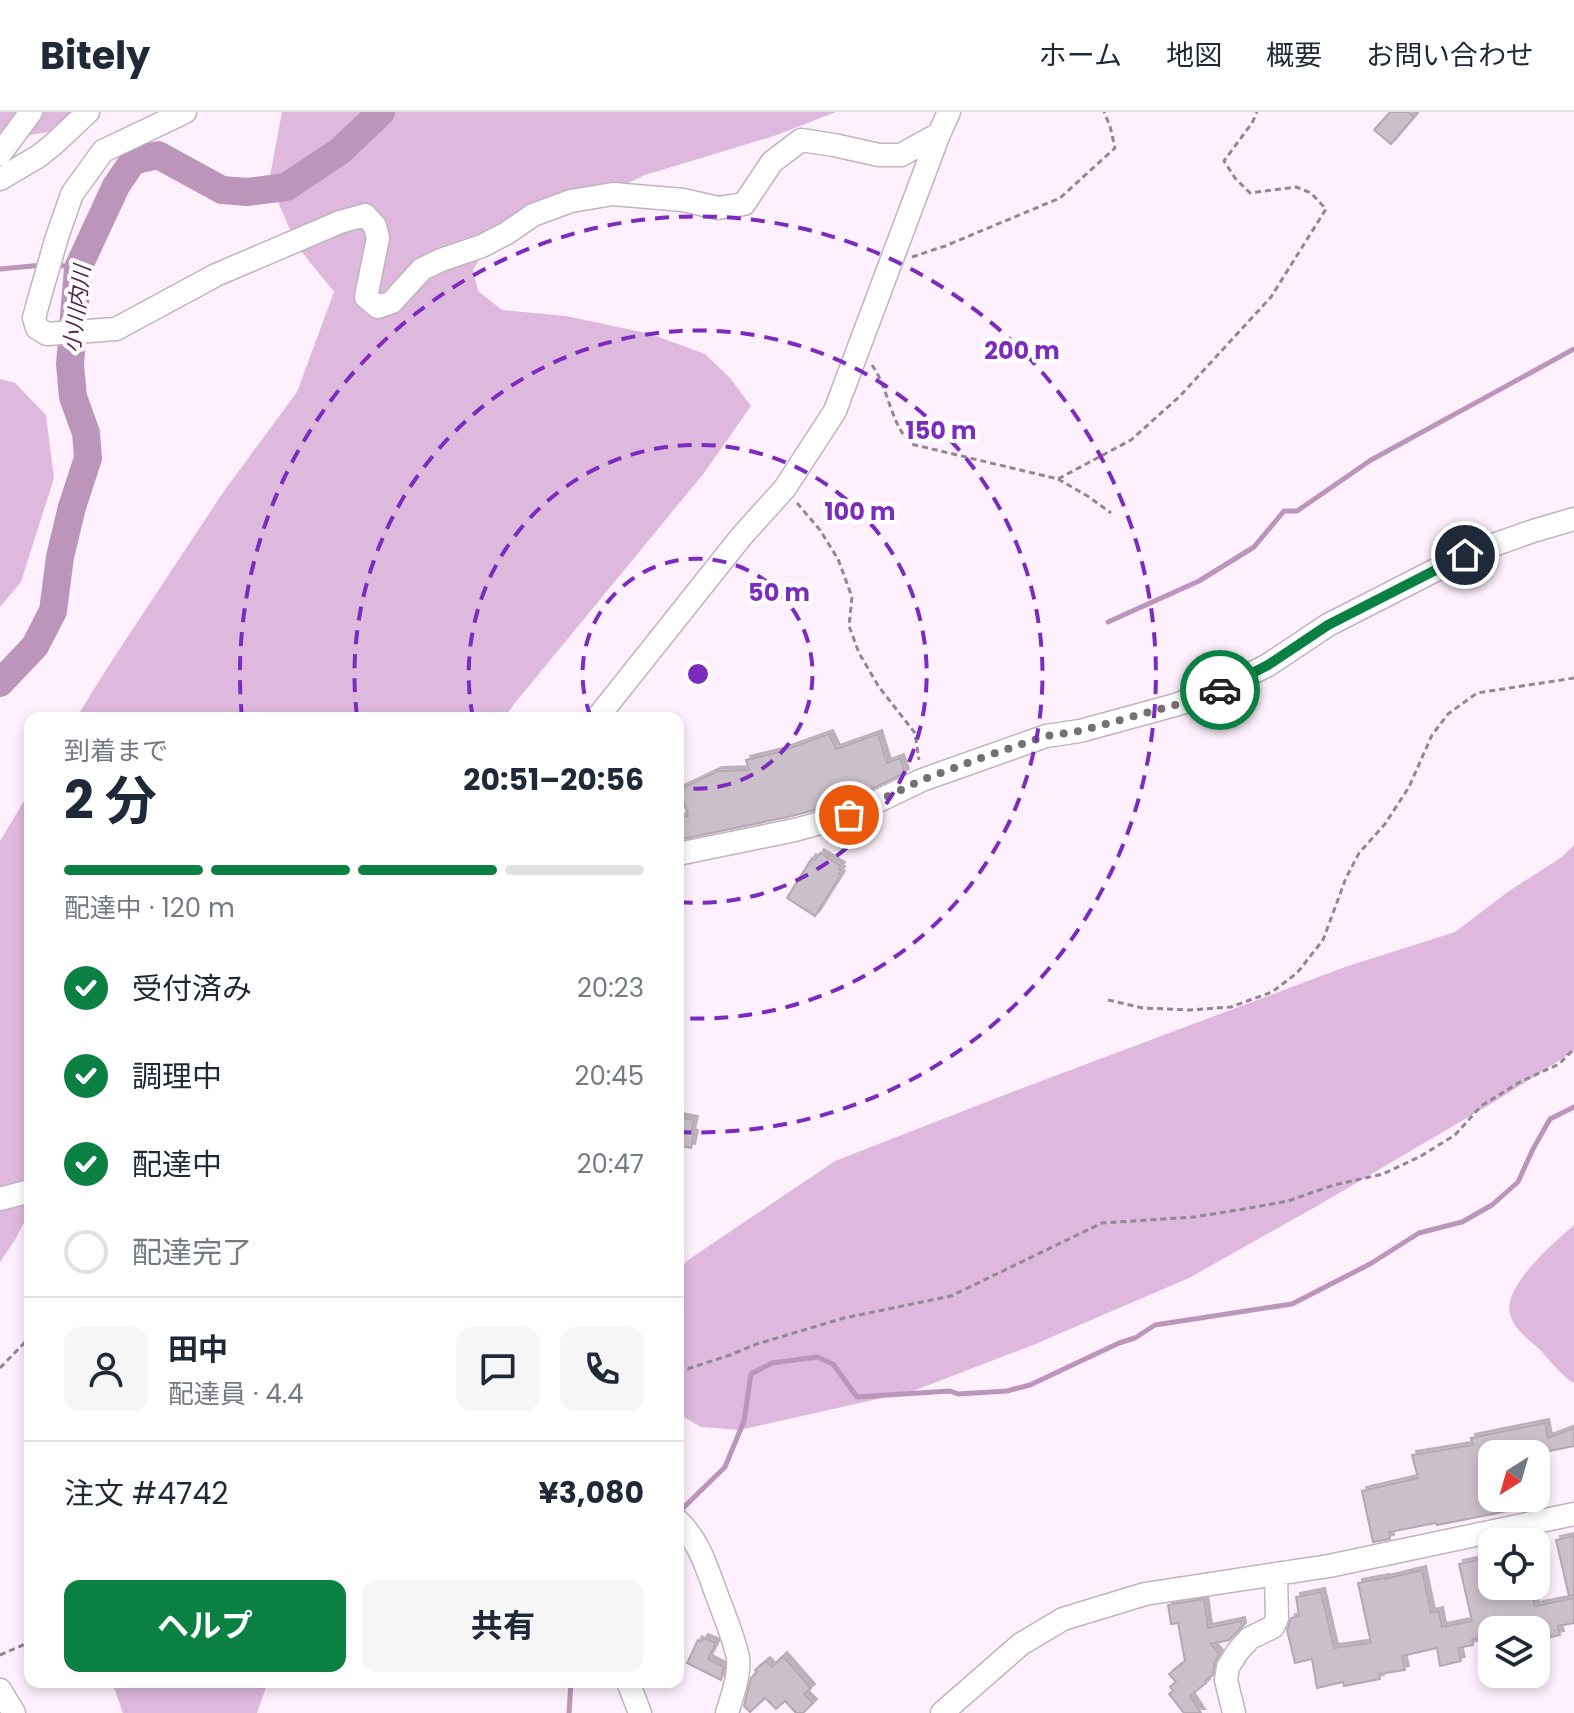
<!DOCTYPE html>
<html lang="ja">
<meta charset="utf-8">
<style>
body{margin:0;font-family:Poppins,"Noto Sans JP",sans-serif;background:#f6f6f7;color:#1f2937;height:100vh;display:flex;flex-direction:column;font-size:30px;white-space:nowrap}
*{box-sizing:border-box;margin:0}
p{font-size:26px;color:#747a83}
.icon{flex:none;width:44px;height:44px;fill:none;stroke:currentColor;stroke-width:2;stroke-linecap:round;stroke-linejoin:round}
.map{position:relative;flex:1;overflow:hidden}
.drawer{position:absolute;left:24px;top:600px;width:660px;height:976px;display:flex;flex-direction:column;background:#fff;border-radius:16px;box-shadow:0 4px 12px #0003}
.drawer>*{flex:none}
.needle{width:52px;rotate:217deg}
.controls{position:absolute;left:1478px;top:1328px;display:grid;gap:16px}
.controls a{display:grid;place-items:center;width:72px;height:72px;border-radius:16px;background:#fff;box-shadow:0 4px 12px #0003;font-size:40px}
.pin{position:absolute;display:grid;place-items:center;width:68px;height:68px;color:#fff;margin:-34px;border:4px solid #fff;border-radius:50%;box-shadow:0 2px 8px #0007}
.courier{position:absolute;display:grid;place-items:center;width:80px;height:80px;margin:-40px;border:6px solid #0b8043;border-radius:50%;background:#fff;color:#222;box-shadow:0 2px 10px #0007}
.head em{font-style:normal;font-weight:700}
.head div{display:flex;flex-direction:column-reverse}
.head{display:flex;align-items:center;justify-content:space-between;height:136px;padding:0 40px}
h1{font-size:52px;font-weight:700;line-height:60px}
.bar{display:grid;grid-template-columns:repeat(4,1fr);gap:12px 8px;align-content:center;height:96px;padding:0 40px}
.bar i{height:10px;border-radius:6px;background:#e0e1e3}
.bar .selected{background:#0b8043}
.bar p{grid-column:span 4}
.line{display:flex;align-items:center;gap:20px;padding:0 40px;border-top:2px solid #e0e1e3}
.line div{flex:1}
.round{display:grid;place-items:center;flex:none;width:84px;height:84px;border-radius:16px;background:#f6f6f7}
ol{padding:0 40px;list-style:none}
li{display:flex;align-items:center;gap:24px;height:88px}
li p{margin-inline-start:auto}
li .icon{padding:8px;border-radius:50%;background:#0b8043;color:#fff;stroke-width:4}
li:last-child{color:#747a83}
li i{width:44px;height:44px;border:4px solid #e0e1e3;border-radius:50%}
.cta{display:flex;gap:16px;margin-top:auto;padding:16px 40px}
.cta a{flex:1;height:92px;border-radius:16px;background:#0b8043;color:#fff;font-size:32px;font-weight:700;line-height:92px;text-align:center}
.cta a+a{background:#f6f6f7;color:#1f2937}
header{display:flex;align-items:center;gap:48px;box-sizing:border-box;height:112px;padding:0 40px;background:#fff;border-bottom:2px solid #e0e1e3}
header strong{font-size:38px}
nav{display:flex;gap:44px;margin-inline-start:auto;font-size:28px}
.map>svg:first-child{display:block}
.forest{fill:#deb8dd}
.lines{fill:none;stroke-linecap:round;stroke-linejoin:round}
.stream{stroke:#bb96ba;stroke-width:5}
.river{stroke:#bb96ba;stroke-width:28}
.building{fill:#cbc0ca;stroke:#b4a8b3;stroke-width:2;filter:url(#shadow)}
.minor-casing{stroke:#bfb4bf;stroke-width:25}
.path{stroke:#918891;stroke-width:3;stroke-dasharray:6 4;stroke-linecap:butt}
.minor{stroke:#fff;stroke-width:22}
.done{stroke:#776f76;stroke-width:8;stroke-dasharray:0 14.4}
.route{stroke:#0b8043;stroke-width:10}
.ring{fill:none;stroke:#7b2cbf;stroke-width:4;stroke-dasharray:14 10}
.labels{text-anchor:middle;dominant-baseline:central;stroke-width:8;stroke-linejoin:round;paint-order:stroke}
.water-label{font-size:22px;font-style:italic;fill:#522452;stroke:#fff}
.centre{fill:#7b2cbf;stroke:#fff;stroke-width:4}
.ring-label{font-size:24px;text-anchor:middle;font-weight:bold;fill:#7b2cbf;stroke:#fff;stroke-width:8;stroke-linejoin:round;paint-order:stroke}
</style>
<header>
<strong>Bitely</strong>
<nav><a>ホーム</a><a>地図</a><a>概要</a><a>お問い合わせ</a></nav>
</header>
<div class="map">
<svg width="1574" height="1601" viewBox="0 0 1574 1601">
<defs>
<filter id="shadow"><feDropShadow dx="4" dy="-4" stdDeviation="0" flood-color="#0004"/></filter>
</defs>
<rect width="100%" height="100%" fill="#fef1fd"/>
<path class="forest" d="M 0,0 L 101,0 L 77,15 L 8,27 L 0,24 Z
M 282,0 L 836,0 L 774,24 L 645,63 L 542,112 L 491,129 L 473,158 L 478,179 L 502,198 L 566,204 L 651,222 L 705,242 L 730,266 L 751,294 L 704,361 L 515,591 L 504,606 L 76,606 L 111,550 L 224,379 L 297,280 L 334,180 L 297,134 L 269,69 Z
M 0,267 L 15,271 L 46,303 L 54,366 L 21,470 L 0,495 Z
M 30,679 L 30,1099 L 15,1128 L 0,1150 L 0,729 Z
M 1574,733 L 1574,939 L 1499,987 L 1317,1094 L 1189,1166 L 1033,1233 L 913,1279 L 740,1318 L 701,1315 L 678,1302 L 678,1160 L 688,1148 L 835,1049 L 1012,980 L 1345,855 L 1455,820 L 1509,779 L 1562,745 Z
M 1574,1113 L 1574,1271 C 1560,1263 1550,1248 1538,1236 C 1528,1227 1513,1216 1510,1202 C 1502,1174 1555,1130 1574,1113 Z
M 112,1570 L 268,1570 L 257,1601 L 123,1601 Z"/>
<g class="lines">
<path class="stream" d="M 57,153 L 78,156
M 0,157 L 43,153
M 1108,510 L 1199,469 L 1254,435 L 1284,399 L 1297,399 L 1371,348 L 1574,237
M 678,1401 L 725,1355 L 744,1309 L 751,1262 L 772,1251 L 817,1245 L 833,1252 L 857,1285 L 950,1279 L 958,1282 L 1007,1279 L 1030,1273 L 1119,1231 L 1135,1226 L 1155,1213 L 1292,1192 L 1370,1152 L 1419,1121 L 1462,1110 L 1492,1093 L 1518,1070 L 1533,1037 L 1550,1007 L 1574,995
M 569,1601 L 571,1570"/>
<path class="river" d="M 0,571 L 35,534 L 53,499 L 60,445 L 72,395 L 88,346 L 86,321 L 73,285 L 70,252 L 78,156 L 116,74 L 133,49 L 158,43 L 222,78 L 247,80 L 286,75 L 340,39 L 381,0"/>
</g>
<path class="building" d="M 1390,0 L 1408,0 L 1414,5 L 1391,32 L 1374,18 Z
M 829,622 L 836,637 L 878,622 L 887,651 L 900,646 L 905,661 L 844,690 L 792,704 L 678,728 L 678,706 L 688,704 L 680,677 L 718,659 L 749,658 L 746,648 L 779,640 Z
M 820,741 L 841,754 L 839,757 L 841,758 L 839,762 L 841,763 L 815,804 L 787,786 L 812,746 L 815,748 Z
M 678,1005 L 694,1008 L 691,1021 L 694,1022 L 691,1036 L 678,1033 Z
M 1545,1311 L 1548,1326 L 1574,1316 L 1574,1334 L 1535,1342 L 1492,1342 L 1492,1386 L 1531,1386 L 1531,1391 L 1508,1396 L 1508,1399 L 1437,1413 L 1436,1411 L 1389,1420 L 1390,1427 L 1373,1430 L 1362,1379 L 1418,1366 L 1412,1343 L 1473,1333 L 1471,1326 Z
M 1574,1424 L 1574,1483 L 1569,1484 L 1556,1428 Z
M 1482,1447 L 1488,1474 L 1530,1474 L 1535,1494 L 1574,1486 L 1574,1511 L 1558,1514 L 1560,1523 L 1538,1528 L 1535,1515 L 1522,1518 L 1492,1518 L 1492,1523 L 1472,1528 L 1473,1533 L 1458,1536 L 1461,1549 L 1440,1554 L 1437,1536 L 1402,1544 L 1405,1558 L 1379,1562 L 1380,1567 L 1344,1574 L 1343,1570 L 1317,1576 L 1312,1547 L 1295,1551 L 1287,1518 L 1291,1506 L 1299,1504 L 1296,1485 L 1321,1480 L 1334,1536 L 1371,1531 L 1358,1471 L 1385,1466 L 1385,1467 L 1422,1458 L 1431,1501 L 1439,1499 L 1442,1515 L 1472,1509 L 1459,1452 Z
M 1204,1487 L 1208,1516 L 1241,1509 L 1242,1515 L 1229,1528 L 1211,1532 L 1219,1542 L 1214,1552 L 1213,1563 L 1205,1569 L 1206,1571 L 1190,1584 L 1201,1601 L 1184,1601 L 1169,1582 L 1173,1579 L 1170,1575 L 1176,1570 L 1169,1562 L 1185,1549 L 1178,1511 L 1171,1512 L 1168,1493 Z
M 704,1526 L 716,1531 L 708,1547 L 724,1555 L 721,1568 L 687,1551 L 698,1528 L 701,1530 Z
M 783,1544 L 811,1576 L 804,1582 L 813,1591 L 803,1601 L 796,1601 L 785,1589 L 776,1597 L 765,1586 L 750,1600 L 744,1594 L 751,1566 L 757,1560 L 755,1558 L 766,1549 L 772,1555 Z"/>
<g class="lines">
<g class="minor-casing">
<path id="minor" d="M 185,0 L 103,39 L 72,82 L 57,125 L 40,184 L 34,206 L 37,216 L 47,222 L 116,217 L 216,163 L 340,110 L 365,103 L 375,114 L 378,126 L 366,185 L 378,195 L 392,190 L 422,157 L 441,148 L 482,134 L 507,121 L 533,103 L 571,89 L 613,82 L 683,88 L 718,96 L 744,92 L 772,50 L 801,28 L 834,33 L 879,43 L 901,43 L 939,22
M 0,42 L 31,0
M 0,67 L 39,44 L 55,31 L 88,0
M 597,606 L 741,425 L 785,376 L 835,299 L 939,22 L 949,0
M 678,742 L 795,718 L 849,703 L 922,668 L 1046,624 L 1080,619 L 1175,593 L 1215,580 L 1268,553 L 1328,513 L 1465,443 L 1533,419 L 1574,407
M 0,1087 L 30,1079
M 678,1409 C 701,1431 707,1458 718,1486 C 725,1505 734,1526 738,1546 C 740,1563 732,1585 727,1601
M 628,1570 L 640,1601
M 0,1578 L 14,1601
M 942,1601 L 1021,1532 L 1063,1507 L 1145,1482 L 1329,1454 L 1574,1402
M 1234,1601 L 1226,1568 L 1228,1555 L 1238,1539 L 1250,1526 L 1273,1515 L 1277,1506 L 1276,1464"/>
</g>
<path class="path" d="M 912,145 L 945,134 L 1060,86 L 1115,36 L 1110,14 L 1104,0
M 872,253 C 889,277 890,311 911,332 L 1058,367 L 1131,328 L 1180,284 L 1271,185 L 1326,97 L 1311,81 L 1296,75 L 1250,81 L 1235,66 L 1224,49 L 1252,11 L 1257,0
M 1058,367 L 1089,385 L 1111,401
M 797,391 L 820,418 L 838,447 L 852,485 L 849,514 L 859,541 L 879,575 L 915,621 L 919,648
M 1108,888 L 1143,896 L 1189,898 L 1231,895 L 1272,880 L 1297,861 L 1323,828 L 1346,766 L 1359,741 L 1385,712 L 1409,675 L 1432,623 L 1448,602 L 1477,581 L 1574,566
M 0,1256 L 30,1225
M 678,1260 L 730,1243 L 757,1232 L 844,1206 L 951,1184 L 1102,1111 L 1194,1105 L 1244,1097 L 1288,1089 L 1334,1073 L 1383,1062 L 1421,1044 L 1455,1023 L 1481,994 L 1520,970 L 1559,952 L 1574,937
M 0,1543 L 30,1530"/>
<use href="#minor" class="minor"/>
</g>
<g class="lines">
<path class="done" d="M 849,703 L 922,668 L 978,647 L 1046,624 L 1080,619 L 1175,593 L 1220,578"/>
<path class="route" d="M 1220,578 L 1268,553 L 1328,513 L 1465,443"/>
</g>
<g class="ring">
<path d="M591 605A115 115 0 1 1 678 675"/>
<path d="M473 606A229 229 0 1 1 678 790"/>
<path d="M357 604A344 344 0 1 1 680 906"/>
<path d="M242 606A458 458 0 1 1 678 1020"/>
</g>
<g class="labels">
<g class="water-label">
<text transform="translate(77 197) rotate(-83)">小川内川</text>
</g>
</g>
<circle cx="698" cy="562" r="12" class="centre"/>
<g class="ring-label">
<text x="1022" y="247">200 m</text>
<text x="941" y="327">150 m</text>
<text x="860" y="408">100 m</text>
<text x="779" y="489">50 m</text>
</g>
</svg>
<div class="controls">
<a><svg class="needle" viewBox="-14 -14 28 28"><path d="M0-13l5 13h-10z" fill="#e53935"/><path d="M0 13l5-13h-10z" fill="#747a83"/></svg></a>
<a><svg class="icon" aria-label="locate" viewBox="0 0 24 24"><circle cx="12" cy="12" r="6"/><path d="M12 2v4M12 18v4M2 12h4M18 12h4"/></svg></a>
<a><svg class="icon" aria-label="layers" viewBox="0 0 24 24"><path d="M12 4l9 5-9 5-9-5zM3 14l9 5 9-5"/></svg></a>
</div>
<div class="pin" style="left:849px;top:703px;background:#ea580c"><svg class="icon" aria-label="bag" viewBox="0 0 24 24"><path d="M5 8h14l-1 12H6zM9 8a3 3 0 0 1 6 0"/></svg></div>
<div class="pin" style="left:1465px;top:443px;background:#1f2937"><svg class="icon" aria-label="home" viewBox="0 0 24 24"><path d="M3 11l9-7 9 7M6 9v11h12V9"/></svg></div>
<div class="courier" style="left:1220px;top:578px"><svg class="icon" aria-label="car" viewBox="0 0 24 24"><path d="M5 17H2v-5l4-1 3-4h7l3 4 3 1v5h-3M9 17h6M6 11h13"/><circle cx="7" cy="17" r="2"/><circle cx="17" cy="17" r="2"/></svg></div>
<section class="drawer">
<div class="head"><div><h1>2 分</h1><p>到着まで</p></div><em>20:51–20:56</em></div>
<div class="bar"><i class="selected"></i><i class="selected"></i><i class="selected"></i><i></i><p>配達中 · 120 m</p></div>
<ol>
<li><svg class="icon" aria-label="check" viewBox="0 0 24 24"><path d="M5 12l5 5 9-10"/></svg>受付済み<p>20:23</p></li>
<li><svg class="icon" aria-label="check" viewBox="0 0 24 24"><path d="M5 12l5 5 9-10"/></svg>調理中<p>20:45</p></li>
<li><svg class="icon" aria-label="check" viewBox="0 0 24 24"><path d="M5 12l5 5 9-10"/></svg>配達中<p>20:47</p></li>
<li><i></i>配達完了</li>
</ol>
<div class="line" style="height:144px"><a class="round"><svg class="icon" aria-label="person" viewBox="0 0 24 24"><circle cx="12" cy="8" r="4"/><path d="M4 21q1-7 8-7t8 7"/></svg></a><div><b>田中</b><p>配達員 · 4.4</p></div><a class="round"><svg class="icon" aria-label="chat" viewBox="0 0 24 24"><path d="M4 5h16v11H9l-5 4z"/></svg></a><a class="round"><svg class="icon" aria-label="phone" viewBox="0 0 24 24"><path d="M5 4h4l2 5-3 2q2 4 5 5l2-3 5 2v4C11 20 4 13 5 4z"/></svg></a></div>
<div class="line" style="height:104px"><div>注文 #4742</div><b>¥3,080</b></div>
<div class="cta"><a>ヘルプ</a><a>共有</a></div>
</section>
</div>
